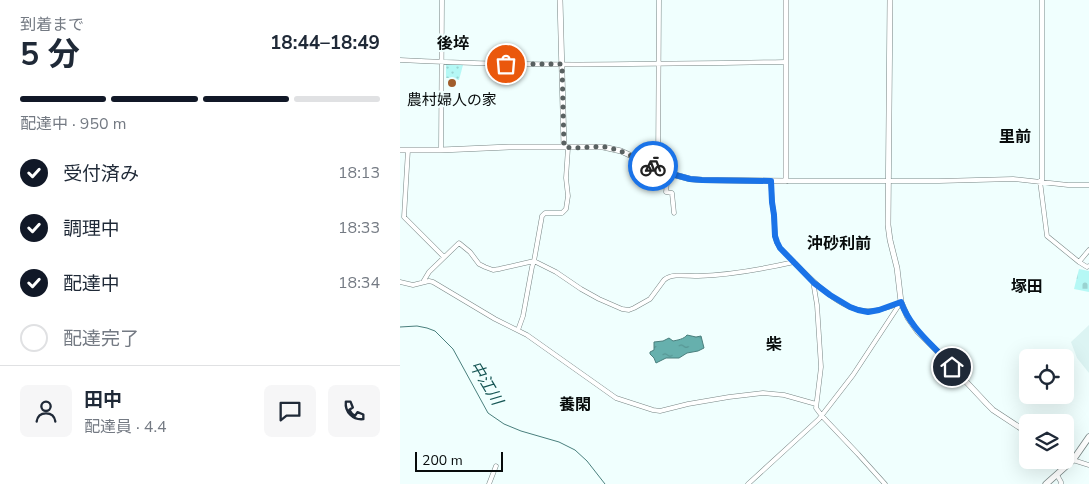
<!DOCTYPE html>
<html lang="ja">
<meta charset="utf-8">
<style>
body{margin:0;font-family:"Nunito Sans","Noto Sans JP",sans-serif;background:#f6f6f7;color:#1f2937;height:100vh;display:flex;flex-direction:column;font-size:19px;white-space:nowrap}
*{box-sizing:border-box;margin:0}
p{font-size:16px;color:#747a83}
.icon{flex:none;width:28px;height:28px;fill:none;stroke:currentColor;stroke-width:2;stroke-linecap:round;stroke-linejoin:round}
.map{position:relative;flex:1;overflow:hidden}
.panel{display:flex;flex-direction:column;background:#fff;width:400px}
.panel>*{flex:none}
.tools{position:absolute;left:619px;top:349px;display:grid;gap:10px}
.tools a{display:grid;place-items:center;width:55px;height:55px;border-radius:8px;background:#fff;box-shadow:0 5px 20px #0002;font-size:25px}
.scale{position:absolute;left:15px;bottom:12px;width:88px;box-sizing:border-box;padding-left:5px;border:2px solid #080c0c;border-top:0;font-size:14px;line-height:18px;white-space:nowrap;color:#080c0c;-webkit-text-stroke:4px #f0fffe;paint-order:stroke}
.pin{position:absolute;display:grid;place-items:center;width:42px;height:42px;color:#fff;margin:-21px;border:2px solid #fff;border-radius:50%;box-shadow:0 1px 5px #0007}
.courier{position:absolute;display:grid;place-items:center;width:50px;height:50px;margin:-25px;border:4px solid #1a73e8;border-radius:50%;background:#fff;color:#222;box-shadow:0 1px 6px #0007}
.headline em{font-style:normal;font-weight:700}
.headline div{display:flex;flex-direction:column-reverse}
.headline{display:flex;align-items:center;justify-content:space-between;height:85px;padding:0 20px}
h1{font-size:32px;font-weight:700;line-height:38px}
.bar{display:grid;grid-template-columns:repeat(4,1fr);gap:8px 5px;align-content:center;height:60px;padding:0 20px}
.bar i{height:6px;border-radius:4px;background:#e0e1e3}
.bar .active{background:#111827}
.bar p{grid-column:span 4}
.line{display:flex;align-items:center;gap:12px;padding:0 20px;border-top:1px solid #e0e1e3}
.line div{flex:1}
.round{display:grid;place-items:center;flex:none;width:52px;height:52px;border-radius:8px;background:#f6f6f7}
ol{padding:0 20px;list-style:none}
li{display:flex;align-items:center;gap:15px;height:55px}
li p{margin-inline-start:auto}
li .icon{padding:5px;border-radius:50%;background:#111827;color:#fff;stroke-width:4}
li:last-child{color:#747a83}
li i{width:28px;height:28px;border:2px solid #e0e1e3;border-radius:50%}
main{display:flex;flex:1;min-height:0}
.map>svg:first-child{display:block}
.built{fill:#dcf4f3}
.grass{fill:url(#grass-dots)}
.cemetery{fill:url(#cemetery-stones)}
.water{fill:url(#water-ripples);stroke:#4a7f7d}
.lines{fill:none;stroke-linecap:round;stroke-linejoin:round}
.stream{stroke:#4a7f7d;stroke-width:1}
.street-casing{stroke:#778584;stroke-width:5}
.secondary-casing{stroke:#778584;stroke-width:6}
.primary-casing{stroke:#778584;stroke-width:7}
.street{stroke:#fff;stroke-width:4}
.secondary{stroke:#fff;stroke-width:5}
.primary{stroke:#fff;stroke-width:5.5}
.done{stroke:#596161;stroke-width:5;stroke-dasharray:0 9}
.route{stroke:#1a73e8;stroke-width:6}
.poi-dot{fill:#a05d2c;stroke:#f0fffe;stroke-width:2}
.labels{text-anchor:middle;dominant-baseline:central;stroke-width:4;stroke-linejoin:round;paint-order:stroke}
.poi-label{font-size:15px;fill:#080c0c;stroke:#f0fffe}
.neighbourhood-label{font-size:16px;font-weight:bold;fill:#080c0c;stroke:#f0fffe}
.water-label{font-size:16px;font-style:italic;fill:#155554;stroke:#f0fffe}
</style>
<main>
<section class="panel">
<div class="headline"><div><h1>5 分</h1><p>到着まで</p></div><em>18:44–18:49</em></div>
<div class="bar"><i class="active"></i><i class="active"></i><i class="active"></i><i></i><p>配達中 · 950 m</p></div>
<ol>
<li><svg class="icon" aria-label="check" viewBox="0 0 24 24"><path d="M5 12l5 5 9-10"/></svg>受付済み<p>18:13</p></li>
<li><svg class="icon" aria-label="check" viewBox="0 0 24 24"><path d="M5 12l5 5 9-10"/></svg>調理中<p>18:33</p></li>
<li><svg class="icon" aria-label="check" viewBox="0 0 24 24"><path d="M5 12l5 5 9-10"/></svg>配達中<p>18:34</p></li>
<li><i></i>配達完了</li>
</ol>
<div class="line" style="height:90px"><a class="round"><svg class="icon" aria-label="person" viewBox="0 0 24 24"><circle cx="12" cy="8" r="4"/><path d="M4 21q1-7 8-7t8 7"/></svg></a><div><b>田中</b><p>配達員 · 4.4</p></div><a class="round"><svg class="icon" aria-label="chat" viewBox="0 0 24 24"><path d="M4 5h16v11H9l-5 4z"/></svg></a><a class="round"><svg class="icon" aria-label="phone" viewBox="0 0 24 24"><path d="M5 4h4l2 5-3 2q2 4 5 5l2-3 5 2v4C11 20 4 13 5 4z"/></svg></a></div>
</section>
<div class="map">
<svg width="689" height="484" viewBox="0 0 689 484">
<defs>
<pattern id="grass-dots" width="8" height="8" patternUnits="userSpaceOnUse" patternTransform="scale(1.25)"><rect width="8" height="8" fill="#b5f8f5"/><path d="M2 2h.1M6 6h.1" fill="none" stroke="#9ad3d1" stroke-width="1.8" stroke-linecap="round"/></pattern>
<pattern id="cemetery-stones" width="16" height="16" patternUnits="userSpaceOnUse" patternTransform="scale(1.25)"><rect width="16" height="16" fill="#b5f8f5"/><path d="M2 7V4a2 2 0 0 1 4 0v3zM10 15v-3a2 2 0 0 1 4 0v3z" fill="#9ad3d1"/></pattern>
<pattern id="water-ripples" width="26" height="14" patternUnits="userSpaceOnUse" patternTransform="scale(1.25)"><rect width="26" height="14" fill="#66b0ad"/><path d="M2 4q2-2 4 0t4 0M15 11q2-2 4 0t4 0" fill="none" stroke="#579694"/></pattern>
</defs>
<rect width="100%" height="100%" fill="#f0fffe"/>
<path class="built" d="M 689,325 L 689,373 L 677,358 L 671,342 Z"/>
<path class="grass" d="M 46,64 L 63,65 L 59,80 L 55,79 L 55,78 L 46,78 Z"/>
<path class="cemetery" d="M 679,269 L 689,271 L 689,292 L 674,289 Z"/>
<path class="water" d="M 287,335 L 296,337 L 301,336 L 304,348 L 298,351 L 287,353 L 279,358 L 266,358 L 256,363 L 254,358 L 250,354 L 250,352 L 254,350 L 254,342 L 263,341 L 269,338 L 273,341 C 278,340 284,339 287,335 Z"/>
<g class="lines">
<path class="stream" d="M 0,327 L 17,326 L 27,328 L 35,331 L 53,349 L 88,413 L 104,424 L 121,431 L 159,442 L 175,450 L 187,461 L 205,484"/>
<g class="street-casing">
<path id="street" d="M 642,0 L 642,181
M 0,60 C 128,67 257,64 385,62
M 8,150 L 4,217 L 44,257
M 41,150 L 42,0
M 258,168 L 259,0
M 268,173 L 266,192 L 272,193 L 274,213
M 371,181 L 372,202 L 374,215 L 375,236 L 377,243 L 380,248 C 402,269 434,309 466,311 C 477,312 490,307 500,303
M 386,181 L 539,181 L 613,179 L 668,185 L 689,185
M 640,181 L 647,236 L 679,262 L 687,267 L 689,266
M 679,262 L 689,250
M 0,282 L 13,285 L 29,281 L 33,282 L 95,319 L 127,335 L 216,398 L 253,410 L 260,411 L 288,404 L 329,397 L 363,393 L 384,395 L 416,404
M 23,282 L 29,272 L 59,243 L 70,252 L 79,264 L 85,267 L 93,270 L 99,269 L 134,261 L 156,272 L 181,289 L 199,299 L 222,309 L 229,310 L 234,308 L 250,299 L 264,280 C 272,273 287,276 298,276 C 331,275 363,269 394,262
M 414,283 L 414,287 L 417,305 L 421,367 L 416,408 L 422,416 L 458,454 L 485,484
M 118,330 L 123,316 L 132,267 L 134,261 L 142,216 L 145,213 L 162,213 L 166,209 L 168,196 L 166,178 L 168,148
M 673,460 L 689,465
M 657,475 L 661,482 L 661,484
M 89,484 L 96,466
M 348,484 L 419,419 L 453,375 L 501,302"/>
</g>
<g class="secondary-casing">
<path id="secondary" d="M 160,0 L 164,147
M 490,0 L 488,225 L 490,240 L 497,268 L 501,302 L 508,318 L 518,332 L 543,357 L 587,404 L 593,410 L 628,433
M 0,150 L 41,150 L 109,147 L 203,147 L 221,151 L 268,173 L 290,179 L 302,180 L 386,181 L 386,0"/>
</g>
<g class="primary-casing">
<path id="primary" d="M 646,484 L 673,460 L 689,437"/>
</g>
<use href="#street" class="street"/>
<use href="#secondary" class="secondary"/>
<use href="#primary" class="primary"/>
</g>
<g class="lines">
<path class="done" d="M 106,64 L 162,64 L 164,147 C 177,149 191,146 204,147 C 221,149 237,159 253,166"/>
<path class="route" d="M 253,166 L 268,173 L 290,179 L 302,180 L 371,181 L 372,202 L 374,215 L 375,236 L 377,242 L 380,248 L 414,283 L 430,295 L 450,307 L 458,310 L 468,312 L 479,310 L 501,302 C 511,330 534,345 552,367"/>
</g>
<circle class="poi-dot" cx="52" cy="83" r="5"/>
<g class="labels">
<g class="poi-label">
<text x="52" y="100">農村婦人の家</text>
</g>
<g class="neighbourhood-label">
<text x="53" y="44">後埣</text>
<text x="615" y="137">里前</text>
<text x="439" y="244">沖砂利前</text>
<text x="627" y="287">塚田</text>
<text x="374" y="345">柴</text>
<text x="175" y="405">養閑</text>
</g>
<g class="water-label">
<text transform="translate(86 383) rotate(59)">中江川</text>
</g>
</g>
</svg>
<div class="tools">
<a><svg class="icon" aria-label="locate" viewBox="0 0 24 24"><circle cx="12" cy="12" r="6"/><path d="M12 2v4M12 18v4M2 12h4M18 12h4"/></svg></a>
<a><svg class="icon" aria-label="layers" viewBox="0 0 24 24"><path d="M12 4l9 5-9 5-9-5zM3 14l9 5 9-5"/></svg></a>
</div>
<div class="scale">200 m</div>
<div class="pin" style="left:106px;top:64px;background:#ea580c"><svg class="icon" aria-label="bag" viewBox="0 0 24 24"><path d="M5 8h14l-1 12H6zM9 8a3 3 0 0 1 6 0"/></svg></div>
<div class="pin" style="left:552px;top:367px;background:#1f2937"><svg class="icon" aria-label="home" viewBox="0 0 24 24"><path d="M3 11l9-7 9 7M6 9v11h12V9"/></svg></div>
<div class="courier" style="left:253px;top:166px"><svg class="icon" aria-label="bike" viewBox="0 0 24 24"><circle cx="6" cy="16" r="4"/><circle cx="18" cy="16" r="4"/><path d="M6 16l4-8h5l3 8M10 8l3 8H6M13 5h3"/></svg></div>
</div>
</main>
